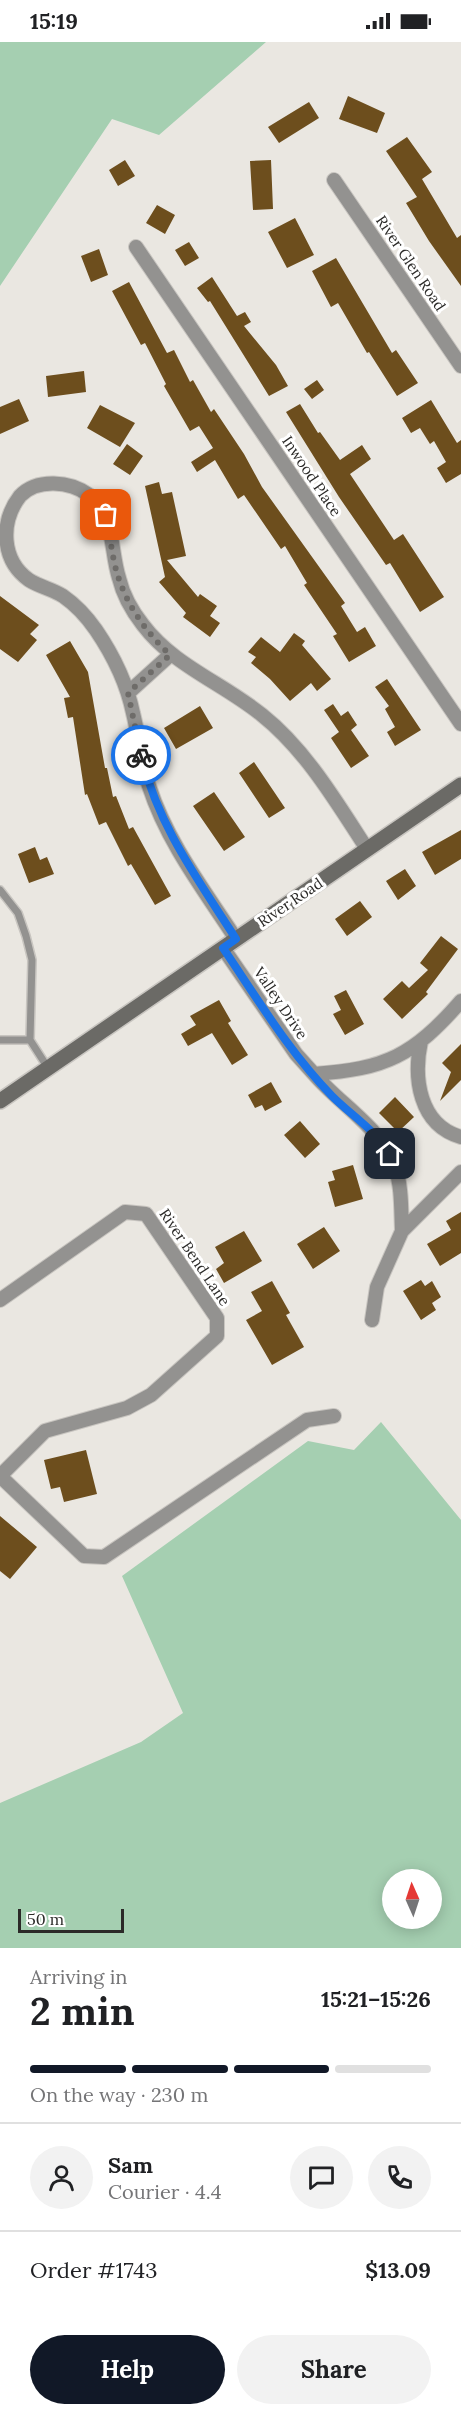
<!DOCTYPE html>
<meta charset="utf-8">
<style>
body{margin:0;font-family:Lora,serif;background:#f2f2f2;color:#202124;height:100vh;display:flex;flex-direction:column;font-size:22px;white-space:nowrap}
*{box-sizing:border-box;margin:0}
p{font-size:20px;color:#757577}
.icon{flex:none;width:33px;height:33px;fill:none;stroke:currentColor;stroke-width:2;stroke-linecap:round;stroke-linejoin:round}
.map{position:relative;height:1906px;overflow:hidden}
.side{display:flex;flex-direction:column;background:#fff;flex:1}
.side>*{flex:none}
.needle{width:39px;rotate:357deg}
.buttons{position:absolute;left:382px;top:1827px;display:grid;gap:12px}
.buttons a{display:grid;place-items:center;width:60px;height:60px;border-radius:50%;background:#fff;box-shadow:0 3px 15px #0003;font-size:30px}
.scale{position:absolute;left:18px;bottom:15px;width:106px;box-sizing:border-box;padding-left:6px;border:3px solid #2b2a28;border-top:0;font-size:16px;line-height:21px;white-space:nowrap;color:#2b2a28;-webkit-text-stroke:4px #fff;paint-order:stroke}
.pin{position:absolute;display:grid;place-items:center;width:51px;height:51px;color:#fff;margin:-26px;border-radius:12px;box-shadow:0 3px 9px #0006}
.courier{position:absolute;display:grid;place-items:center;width:60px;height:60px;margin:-30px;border:4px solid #1a73e8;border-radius:50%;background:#fff;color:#222;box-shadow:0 2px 8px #0007}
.head em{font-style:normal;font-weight:800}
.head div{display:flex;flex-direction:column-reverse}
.head{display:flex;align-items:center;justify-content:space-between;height:102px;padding:0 30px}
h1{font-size:39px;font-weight:800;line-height:45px}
.bar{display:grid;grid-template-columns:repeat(4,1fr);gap:9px 6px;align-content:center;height:72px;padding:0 30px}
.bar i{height:8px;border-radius:4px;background:#e0e0e0}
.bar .on{background:#111827}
.bar p{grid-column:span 4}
.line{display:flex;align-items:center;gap:15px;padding:0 30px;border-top:2px solid #e0e0e0}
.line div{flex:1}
.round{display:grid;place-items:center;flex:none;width:63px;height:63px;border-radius:32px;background:#f2f2f2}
.cta{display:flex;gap:12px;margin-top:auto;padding:12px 30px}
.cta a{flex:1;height:69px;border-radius:36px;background:#111827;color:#fff;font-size:24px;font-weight:800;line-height:69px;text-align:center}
.cta a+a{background:#f2f2f2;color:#202124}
.status{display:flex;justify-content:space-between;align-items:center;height:42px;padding:0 30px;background:#fff;direction:ltr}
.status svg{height:16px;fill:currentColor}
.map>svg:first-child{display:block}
.green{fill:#a5cfb1;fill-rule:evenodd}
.building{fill:#6d4e1d}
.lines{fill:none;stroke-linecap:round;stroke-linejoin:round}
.lane-casing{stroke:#c8c5c0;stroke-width:10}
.street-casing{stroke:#c8c5c0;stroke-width:16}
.secondary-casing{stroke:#c8c5c0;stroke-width:18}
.lane{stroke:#939290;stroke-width:7}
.street{stroke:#939290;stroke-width:14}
.secondary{stroke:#6b6a66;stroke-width:15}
.done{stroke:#6e6c69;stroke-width:6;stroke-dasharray:0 10.8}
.route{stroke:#1a73e8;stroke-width:8}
.labels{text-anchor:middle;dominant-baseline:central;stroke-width:6;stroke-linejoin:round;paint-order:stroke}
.street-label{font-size:15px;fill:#2b2a28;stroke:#fff}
</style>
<div class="status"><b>15:19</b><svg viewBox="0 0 49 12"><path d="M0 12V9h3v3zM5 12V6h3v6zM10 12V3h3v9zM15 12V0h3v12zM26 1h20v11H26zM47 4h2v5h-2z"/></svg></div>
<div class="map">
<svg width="461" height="1906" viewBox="0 0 461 1906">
<rect width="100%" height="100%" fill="#eae7e1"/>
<path class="green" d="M 0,0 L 266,0 L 159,93 L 112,77 L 0,244 Z
M 381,1380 L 461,1478 L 461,1906 L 0,1906 L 0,1761 L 141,1700 L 183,1671 L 122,1534 L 308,1399 L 354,1408 ZM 393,1838 L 432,1838 L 432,1876 L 393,1876 Z"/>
<path class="building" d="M 348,54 L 385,71 L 377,91 L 339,77 Z
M 309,60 L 319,76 L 279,101 L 268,85 Z
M 407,95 L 432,130 L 422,137 L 457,196 L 461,193 L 461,244 L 429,199 L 406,161 L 417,155 L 386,109 Z
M 125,118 L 135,134 L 118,144 L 109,128 Z
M 271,118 L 273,167 L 253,168 L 250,119 Z
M 157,163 L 175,173 L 165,192 L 146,181 Z
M 295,176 L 314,213 L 287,226 L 268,190 Z
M 189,200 L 199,216 L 185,224 L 175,208 Z
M 99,207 L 108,233 L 91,240 L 81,214 Z
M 336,216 L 392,311 L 396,308 L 418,341 L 397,354 L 369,310 L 367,311 L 338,261 L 331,265 L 312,229 Z
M 212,235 L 237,274 L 245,270 L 251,280 L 244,284 L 276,323 L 288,344 L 269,354 L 210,259 L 208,260 L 197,246 Z
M 129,240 L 167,311 L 174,308 L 190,340 L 193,338 L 211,370 L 214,367 L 244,412 L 262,445 L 345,561 L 341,564 L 357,590 L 365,585 L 376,604 L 349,620 L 333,594 L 337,592 L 304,543 L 307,541 L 285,504 L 281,507 L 244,453 L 238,457 L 215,418 L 197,430 L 191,420 L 213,406 L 199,384 L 190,389 L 164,344 L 166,342 L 145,301 L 141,303 L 112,249 Z
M 84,329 L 86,350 L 48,355 L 46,334 Z
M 317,338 L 324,348 L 312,357 L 304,347 Z
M 19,357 L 29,379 L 0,392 L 0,365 Z
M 431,358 L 457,401 L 461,398 L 461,432 L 446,441 L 437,426 L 446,420 L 434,399 L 430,402 L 420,386 L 411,391 L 402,376 Z
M 300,362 L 318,391 L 320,390 L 340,418 L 362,403 L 371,417 L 350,432 L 394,498 L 403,492 L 444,555 L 420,570 L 390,521 L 386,523 L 339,455 L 286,370 Z
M 100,363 L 135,381 L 120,405 L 87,386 Z
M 127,402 L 143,414 L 130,433 L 113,422 Z
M 159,440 L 162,452 L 172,450 L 186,514 L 167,518 L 198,555 L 200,552 L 217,564 L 210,574 L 220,581 L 210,595 L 183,575 L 186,571 L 159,540 L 165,535 L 145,444 Z
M 0,554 L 39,583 L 30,592 L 37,598 L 18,620 L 0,607 Z
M 294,591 L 305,599 L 302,603 L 331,637 L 317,649 L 311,641 L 290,659 L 270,637 L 251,621 L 256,615 L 248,610 L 261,595 L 280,610 Z
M 70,599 L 88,630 L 105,726 L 107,726 L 113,755 L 116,754 L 129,787 L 133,785 L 171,854 L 155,863 L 131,822 L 128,824 L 106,780 L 99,783 L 87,752 L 85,753 L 73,675 L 68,676 L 64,656 L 70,655 L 46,613 Z
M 387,637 L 421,688 L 395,704 L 387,690 L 395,685 L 385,667 L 389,664 L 375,645 Z
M 333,662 L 341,674 L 348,669 L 357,683 L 351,688 L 369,714 L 351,726 L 331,696 L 339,690 L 324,668 Z
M 200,664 L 213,686 L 176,707 L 164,686 Z
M 254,720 L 285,766 L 269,776 L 239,731 Z
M 214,750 L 245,795 L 224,809 L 193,764 Z
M 461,788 L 461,817 L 435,833 L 422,810 Z
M 35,805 L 40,818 L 47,815 L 54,832 L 29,841 L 18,812 Z
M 405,827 L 416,844 L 398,858 L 386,839 Z
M 360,859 L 372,875 L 347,894 L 335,877 Z
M 441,894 L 458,907 L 426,950 L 428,952 L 402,977 L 383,957 L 402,939 L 409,946 L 428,928 L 420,921 Z
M 346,948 L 364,982 L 345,993 L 333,972 L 341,968 L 334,954 Z
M 219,958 L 231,979 L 228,981 L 248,1013 L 232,1023 L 212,991 L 188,1004 L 181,992 L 196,983 L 190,974 Z
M 461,1002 L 461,1038 L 440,1059 L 451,1030 L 442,1021 Z
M 271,1040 L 282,1060 L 265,1069 L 262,1063 L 255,1066 L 248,1053 Z
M 395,1055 L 414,1075 L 398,1090 L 379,1071 Z
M 300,1079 L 320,1102 L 305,1116 L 284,1093 Z
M 353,1123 L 363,1157 L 335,1165 L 328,1140 L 335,1138 L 332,1129 Z
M 461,1170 L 461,1211 L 440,1224 L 427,1202 L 451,1188 L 446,1179 Z
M 324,1185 L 340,1209 L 313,1227 L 297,1202 Z
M 244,1189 L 262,1219 L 224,1241 L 216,1227 L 224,1221 L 215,1205 Z
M 421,1238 L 425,1244 L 432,1239 L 441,1255 L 432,1261 L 436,1268 L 421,1278 L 403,1249 Z
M 272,1239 L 290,1271 L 286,1273 L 304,1305 L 272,1323 L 246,1278 L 262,1269 L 251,1250 Z
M 86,1408 L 97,1452 L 64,1460 L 60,1445 L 51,1447 L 44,1418 Z
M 0,1474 L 37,1505 L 10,1537 L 0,1529 Z"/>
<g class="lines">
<g class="lane-casing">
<path id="lane" d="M 0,848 L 18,871 L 26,894 L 32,918 L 30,998 L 48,1026
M 0,998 L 30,998"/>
</g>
<g class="street-casing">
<path id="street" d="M 334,138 L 461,324
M 136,205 L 461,682
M 128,651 L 170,613
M 236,897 C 204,848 167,800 149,744 C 141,720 139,695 133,671 C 127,642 113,613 96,588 C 87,575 76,563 63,554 C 52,547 40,545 29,538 C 1,518 0,480 20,454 C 37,436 70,439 89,453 C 115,472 110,508 119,536 C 123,553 132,569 143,583 C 174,624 223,641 262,673 C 306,708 337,761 367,807
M 223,906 L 296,1012 L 314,1032 C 386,1027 413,1014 461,959
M 421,999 C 413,1036 419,1083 461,1095
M 314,1032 C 339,1062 383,1087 395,1125 C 402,1144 401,1168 402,1189
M 0,1258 L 125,1170 L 146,1172 L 217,1276 L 217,1294 L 151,1353 L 127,1366 L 45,1389 L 0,1434 L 84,1514 L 104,1515 L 307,1378 L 334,1374
M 372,1278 L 377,1245 L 402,1189 L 461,1130"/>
</g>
<g class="secondary-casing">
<path id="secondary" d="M 0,1059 L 461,743"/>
</g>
<use href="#lane" class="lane"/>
<use href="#street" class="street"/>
<use href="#secondary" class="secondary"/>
</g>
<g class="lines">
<path class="done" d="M 106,473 C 110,487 110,500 113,514 C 120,554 142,586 170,613 L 128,651 L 141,713"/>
<path class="route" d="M 141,713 C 158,784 197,836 236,897 L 223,906 C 257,956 289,1010 332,1054 C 352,1074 374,1087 390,1112"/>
</g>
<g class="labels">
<g class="street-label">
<text transform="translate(411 221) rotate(56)">River Glen Road</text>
<text transform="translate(312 434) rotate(56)">Inwood Place</text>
<text transform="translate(290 860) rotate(-34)">River Road</text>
<text transform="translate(281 961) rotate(56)">Valley Drive</text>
<text transform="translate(195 1215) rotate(56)">River Bend Lane</text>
</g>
</g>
</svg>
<div class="buttons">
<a><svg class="needle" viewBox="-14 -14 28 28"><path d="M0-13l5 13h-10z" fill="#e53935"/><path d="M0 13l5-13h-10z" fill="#757577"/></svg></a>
</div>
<div class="scale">50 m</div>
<div class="pin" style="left:106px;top:473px;background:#ea580c"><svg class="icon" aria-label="bag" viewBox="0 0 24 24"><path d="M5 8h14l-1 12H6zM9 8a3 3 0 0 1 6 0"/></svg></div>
<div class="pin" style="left:390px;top:1112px;background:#1f2937"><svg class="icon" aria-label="home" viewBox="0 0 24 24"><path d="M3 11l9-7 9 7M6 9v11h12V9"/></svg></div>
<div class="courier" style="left:141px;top:713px"><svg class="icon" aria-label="bike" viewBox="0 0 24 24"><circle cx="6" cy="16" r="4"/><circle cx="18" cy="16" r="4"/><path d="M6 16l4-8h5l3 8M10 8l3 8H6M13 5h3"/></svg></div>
</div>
<section class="side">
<div class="head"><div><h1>2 min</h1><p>Arriving in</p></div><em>15:21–15:26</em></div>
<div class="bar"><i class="on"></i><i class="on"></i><i class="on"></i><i></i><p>On the way · 230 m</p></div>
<div class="line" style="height:108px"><a class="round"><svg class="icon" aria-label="person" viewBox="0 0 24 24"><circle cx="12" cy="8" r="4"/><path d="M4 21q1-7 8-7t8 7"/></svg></a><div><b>Sam</b><p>Courier · 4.4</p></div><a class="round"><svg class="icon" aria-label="chat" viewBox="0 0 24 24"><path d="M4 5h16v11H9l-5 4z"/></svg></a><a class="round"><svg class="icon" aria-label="phone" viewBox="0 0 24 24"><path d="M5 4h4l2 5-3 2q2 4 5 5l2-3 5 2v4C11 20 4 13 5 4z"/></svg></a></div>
<div class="line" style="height:78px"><div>Order #1743</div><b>$13.09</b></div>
<div class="cta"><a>Help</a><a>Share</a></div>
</section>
